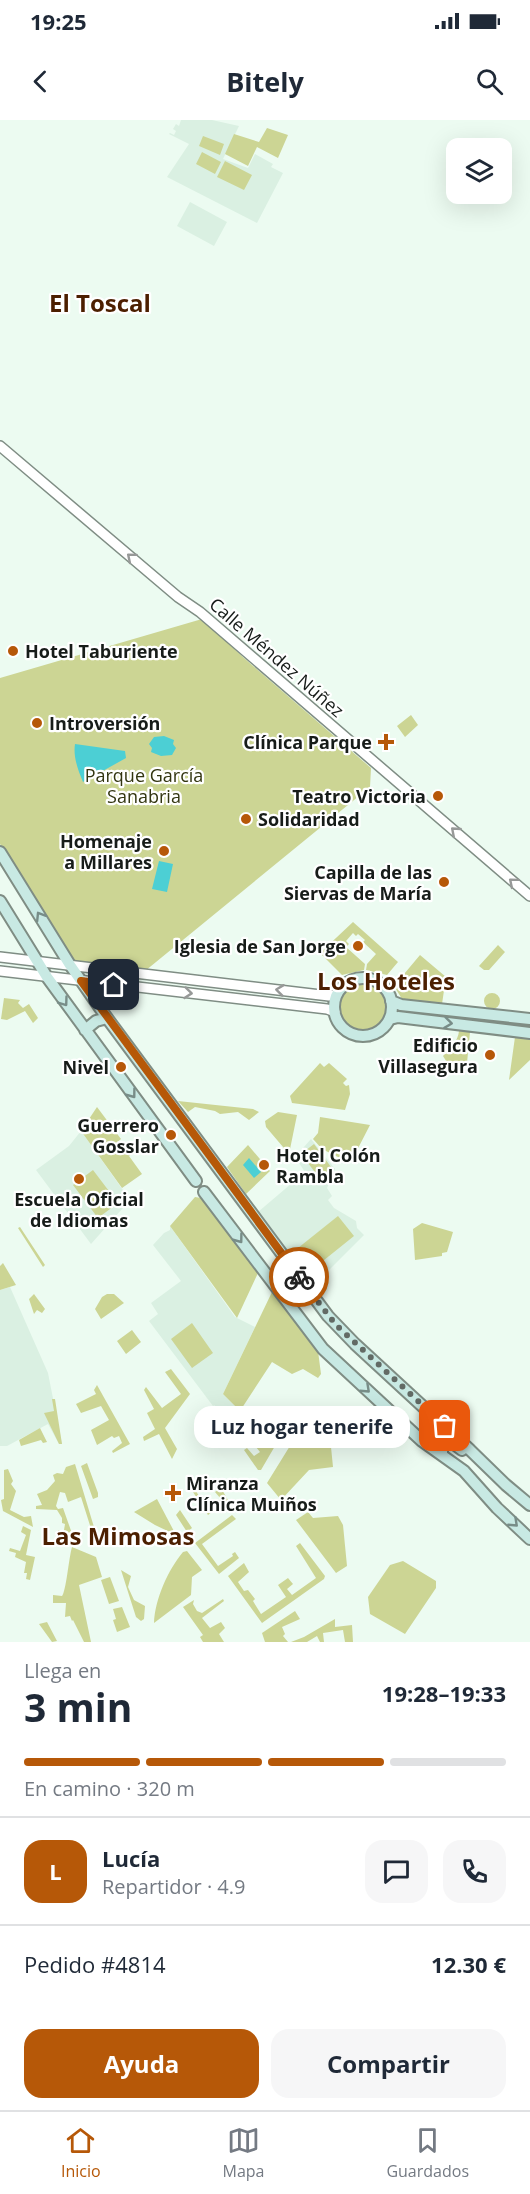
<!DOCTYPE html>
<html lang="es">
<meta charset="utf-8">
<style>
body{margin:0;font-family:"Open Sans",sans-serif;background:#f6f6f7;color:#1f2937;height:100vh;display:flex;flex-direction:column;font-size:22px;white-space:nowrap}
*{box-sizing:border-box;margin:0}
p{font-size:20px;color:#747a83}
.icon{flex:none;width:33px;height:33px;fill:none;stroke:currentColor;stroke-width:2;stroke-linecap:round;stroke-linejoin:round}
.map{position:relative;height:1522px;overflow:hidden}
.drawer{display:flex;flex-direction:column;background:#fff;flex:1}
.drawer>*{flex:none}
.buttons{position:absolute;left:446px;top:18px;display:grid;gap:12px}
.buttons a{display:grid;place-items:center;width:66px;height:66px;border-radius:12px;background:#fff;box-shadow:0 6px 24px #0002;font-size:30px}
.pin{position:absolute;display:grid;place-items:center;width:51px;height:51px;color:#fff;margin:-26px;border-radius:12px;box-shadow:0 3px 9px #0006}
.courier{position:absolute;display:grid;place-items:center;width:60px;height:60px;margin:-30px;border:4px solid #b65808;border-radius:50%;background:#fff;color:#222;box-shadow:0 2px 8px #0007}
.bubble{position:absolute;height:42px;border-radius:18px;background:#fff;box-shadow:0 6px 24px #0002;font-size:20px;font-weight:700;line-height:42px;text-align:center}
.headline em{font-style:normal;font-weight:700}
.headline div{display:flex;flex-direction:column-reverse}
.headline{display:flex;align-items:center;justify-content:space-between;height:102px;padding:0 24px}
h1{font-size:39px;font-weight:700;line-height:45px}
.bar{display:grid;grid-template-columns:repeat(4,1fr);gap:9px 6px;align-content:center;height:72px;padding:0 24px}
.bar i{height:8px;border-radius:4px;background:#e0e1e3}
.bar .on{background:#b65808}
.bar p{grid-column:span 4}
.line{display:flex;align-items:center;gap:15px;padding:0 24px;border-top:2px solid #e0e1e3}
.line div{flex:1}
.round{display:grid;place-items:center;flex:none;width:63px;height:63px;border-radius:18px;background:#f6f6f7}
.primary-button{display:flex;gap:12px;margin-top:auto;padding:12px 24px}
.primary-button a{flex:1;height:69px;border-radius:18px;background:#b65808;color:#fff;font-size:24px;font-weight:700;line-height:69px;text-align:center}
.primary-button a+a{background:#f6f6f7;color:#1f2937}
.status{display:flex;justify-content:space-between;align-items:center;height:42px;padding:0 30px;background:#fff;direction:ltr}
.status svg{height:16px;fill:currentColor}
header{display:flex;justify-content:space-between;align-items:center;height:78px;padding:0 24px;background:#fff;font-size:27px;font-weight:700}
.tabs{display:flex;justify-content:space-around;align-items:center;height:84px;border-top:2px solid #e0e1e3;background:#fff;font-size:16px;color:#747a83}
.tabs a{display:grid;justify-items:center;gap:3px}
.tabs .on{color:#b65808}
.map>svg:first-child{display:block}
.built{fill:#daf0e2}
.green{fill:#ccd594}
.water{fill:#4ccfd4}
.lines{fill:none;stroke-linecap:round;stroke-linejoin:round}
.tertiary-casing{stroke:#7f8d84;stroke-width:12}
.secondary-casing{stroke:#7f8d84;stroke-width:14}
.tertiary{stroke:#fff;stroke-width:9}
.secondary{stroke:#c8e9e3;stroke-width:10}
.oneway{stroke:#979998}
.oneway2{stroke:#788d88}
.done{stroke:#626a65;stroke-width:6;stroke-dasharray:0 10.8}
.route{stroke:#b65808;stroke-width:8}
.poi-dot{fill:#b65808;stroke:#fff;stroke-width:2}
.labels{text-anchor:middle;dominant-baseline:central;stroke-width:4.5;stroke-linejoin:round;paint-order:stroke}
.poi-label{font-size:18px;font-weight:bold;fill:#171c19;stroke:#fff;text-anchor:end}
.street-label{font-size:18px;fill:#171c19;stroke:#fff}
.park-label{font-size:18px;fill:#323510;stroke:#fff}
.district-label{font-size:24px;font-weight:bold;fill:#4c1f00;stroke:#fff}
</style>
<div class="status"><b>19:25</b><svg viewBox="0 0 49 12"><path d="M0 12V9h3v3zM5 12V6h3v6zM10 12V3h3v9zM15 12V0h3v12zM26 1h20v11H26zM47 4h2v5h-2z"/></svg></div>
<header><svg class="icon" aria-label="back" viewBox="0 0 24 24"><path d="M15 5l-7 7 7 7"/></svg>Bitely<svg class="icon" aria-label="search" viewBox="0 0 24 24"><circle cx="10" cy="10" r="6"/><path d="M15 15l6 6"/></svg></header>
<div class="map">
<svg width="530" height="1522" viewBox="0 0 530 1522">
<rect width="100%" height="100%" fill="#ecfbf1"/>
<path class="built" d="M 181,0 L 212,0 L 239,6 L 223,39 L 248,48 L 255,34 L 273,44 L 271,47 L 283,53 L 257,103 L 167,57 L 189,24 L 169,14 L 170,13 L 174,15 L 176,11 L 173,9 L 176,4 L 179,6 Z
M 190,82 L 227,102 L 214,126 L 177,106 Z
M 81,1011 L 130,1080 L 91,1124 L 36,1050 L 69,1026 Z
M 311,1019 L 335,1049 L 327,1068 L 332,1076 L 328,1080 L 334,1088 L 356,1101 L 357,1108 L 364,1115 L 317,1162 L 311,1162 L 258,1092 L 305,1052 L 295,1037 Z
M 170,1106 L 235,1197 L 255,1207 L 223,1274 L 262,1313 L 242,1328 L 213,1288 L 215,1285 L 213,1286 L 149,1201 L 158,1194 L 151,1183 L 181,1161 L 153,1125 L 164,1113 L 170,1110 Z
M 10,1167 L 48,1253 L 62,1324 L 59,1324 L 48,1304 L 7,1326 L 0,1326 L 0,1170 Z"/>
<path class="green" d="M 267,8 L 288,15 L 278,38 L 257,27 L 248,46 L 225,34 L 234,14 L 259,22 Z
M 203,16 L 224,24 L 220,35 L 199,26 Z
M 202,32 L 221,42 L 215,54 L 196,44 Z
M 225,41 L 252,55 L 244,70 L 217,57 Z
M 202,499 L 244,538 L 371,648 L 370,667 L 145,851 L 73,843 L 0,724 L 0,558 Z
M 411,595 L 418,605 L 405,617 L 397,606 Z
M 353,802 L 398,842 L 387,855 L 366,850 L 367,844 L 376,834 L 363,822 L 365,820 L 358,814 L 356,816 L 353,813 L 346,821 L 349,824 L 346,827 L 365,844 L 364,850 L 342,855 L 320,833 Z
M 498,825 L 505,832 L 489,850 L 484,850 L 479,846 Z
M 420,835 L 446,857 L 442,884 L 402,879 L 394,866 Z
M337 887a26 26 0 1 1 52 0a26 26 0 1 1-52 0Z
M484 881a8 8 0 1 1 16 0a8 8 0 1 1-16 0Z
M 4,878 L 20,880 L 18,883 L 23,888 L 29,884 L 38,898 L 33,903 L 25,891 L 7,900 L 1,899 Z
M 459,911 L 470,912 L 467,943 L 459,943 L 457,953 L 447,952 L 448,944 L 443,936 C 450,929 458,921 459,911 Z
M 515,917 L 530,919 L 530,940 L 509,960 Z
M 320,943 L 324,947 L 329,943 L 347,959 L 343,963 L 346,966 L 349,965 L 350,974 L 345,990 L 292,983 L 290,976 Z
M 178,981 L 253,989 L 259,992 L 249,1000 L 238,992 L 220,994 L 215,991 L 195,987 L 188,992 Z
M 97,987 L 121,1019 L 115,1024 L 120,1032 L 130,1029 L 133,1033 L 129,1036 L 142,1054 L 122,1068 L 81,1011 Z
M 278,992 L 297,995 L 289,1034 L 266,1007 L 265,1001 Z
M 320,997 L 370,1005 L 353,1038 L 344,1032 L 340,1038 L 322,1029 L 313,1019 L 318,1013 Z
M 314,1024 L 334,1051 L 321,1060 L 301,1034 Z
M 248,1025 L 270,1051 L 246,1074 L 227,1047 Z
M 93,1050 L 118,1083 L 98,1098 L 73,1065 Z
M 195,1077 L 201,1078 L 258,1153 L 237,1198 L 170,1106 Z
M 338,1096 L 354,1116 L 308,1153 L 293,1132 Z
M 422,1103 L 453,1112 L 447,1132 L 442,1133 L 442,1136 L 415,1140 L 413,1109 Z
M 20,1107 L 45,1145 L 43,1147 L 18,1108 Z
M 3,1143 L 16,1165 L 0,1170 L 0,1146 Z
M 272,1172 L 318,1231 L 321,1254 L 318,1258 L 303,1249 L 292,1254 L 272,1242 L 240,1291 L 223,1274 Z
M 34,1174 L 45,1189 L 42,1193 L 37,1190 L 34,1194 L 29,1179 Z
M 107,1174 L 114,1174 L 124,1183 L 101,1199 L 95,1189 L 102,1177 Z
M 192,1203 L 213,1233 L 192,1248 L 171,1219 Z
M 132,1210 L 141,1222 L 126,1234 L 117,1221 Z
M 171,1249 L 190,1274 L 165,1308 L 177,1329 L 172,1339 L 159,1314 L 144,1321 L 143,1317 L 155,1309 L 147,1293 L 154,1289 L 144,1270 L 146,1267 L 162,1288 L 181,1274 L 165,1252 Z
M 97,1265 L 130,1324 L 113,1333 L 112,1331 L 122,1323 L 119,1316 L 114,1318 L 112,1316 L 97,1325 L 91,1310 L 109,1300 L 101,1286 L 81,1293 L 76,1284 L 96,1274 L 94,1270 Z
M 52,1279 L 55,1279 L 62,1324 L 59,1324 L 44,1293 L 54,1291 Z
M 312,1296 L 329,1307 L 333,1347 L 309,1350 L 281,1380 L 267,1363 L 306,1300 Z
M 40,1308 L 47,1322 L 43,1323 L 41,1320 L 21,1326 L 19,1320 Z
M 265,1315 L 275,1326 L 261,1350 L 258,1350 L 244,1330 L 247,1328 L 254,1336 L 260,1332 L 256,1327 L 264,1321 L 262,1318 Z
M 87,1343 L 98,1373 L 98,1377 L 93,1379 L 81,1346 Z
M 75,1344 L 97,1417 L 94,1418 L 81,1377 L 68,1382 L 65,1373 L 60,1372 L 56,1386 L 58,1389 L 63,1388 L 75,1422 L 58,1415 L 58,1410 L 64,1410 L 65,1404 L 62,1403 L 62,1398 L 57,1390 L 36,1389 L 36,1386 L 42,1385 L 37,1374 L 47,1370 L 55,1361 L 53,1355 L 57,1353 L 63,1354 L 66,1347 Z
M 8,1349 L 13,1361 L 11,1364 L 16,1371 L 10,1390 L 24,1397 L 31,1396 L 33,1407 L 3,1391 L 1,1380 L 4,1379 L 4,1350 Z
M 197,1357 L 202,1365 L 195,1370 L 208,1389 L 221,1379 L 215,1372 L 221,1368 L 228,1380 L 208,1395 L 191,1369 Z
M 157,1379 L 176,1415 L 155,1405 L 134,1392 Z
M 180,1390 L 192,1408 L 187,1412 L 176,1395 Z
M 308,1392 L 313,1398 L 338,1396 L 343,1405 L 347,1446 L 336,1453 L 296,1400 Z
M 232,1395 L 236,1399 L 202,1424 L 218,1446 L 233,1436 L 232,1434 L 235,1432 L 239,1438 L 219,1454 L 195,1423 Z
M 23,1406 L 31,1410 L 26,1435 L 35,1437 L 30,1460 L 26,1459 L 27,1453 L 24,1453 L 26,1442 L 15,1437 L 16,1433 L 9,1431 L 10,1428 L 20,1431 L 26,1415 L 21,1412 Z
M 300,1423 L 325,1456 L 324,1459 L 262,1503 L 228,1456 L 244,1443 L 249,1452 L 238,1462 L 244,1471 L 248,1470 L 255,1479 L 253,1481 L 261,1494 L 286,1477 L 278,1465 L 288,1458 L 293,1464 L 287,1469 L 292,1475 L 316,1458 L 296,1426 Z
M 72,1427 L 96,1437 L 102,1457 L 79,1465 L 91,1522 L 84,1522 L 73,1500 L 72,1501 L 70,1496 L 65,1497 L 66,1483 L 53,1483 L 53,1475 L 62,1476 C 66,1472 69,1437 72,1427 Z
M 187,1431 L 202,1450 L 192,1457 L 191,1475 L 154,1503 C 155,1479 168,1450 183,1432 Z
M 403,1441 L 436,1461 L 436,1468 L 405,1514 L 370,1494 L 368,1477 L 390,1445 Z
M 121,1450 L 131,1456 L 128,1467 L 134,1480 L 145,1486 L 144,1499 L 141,1501 L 136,1497 Z
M 110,1457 L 119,1481 L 109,1484 L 101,1460 Z
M 223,1479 L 224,1481 L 202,1498 L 210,1508 L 221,1502 L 225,1508 L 219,1514 L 224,1522 L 203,1522 L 200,1517 L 203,1515 L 183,1487 L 194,1480 L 193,1484 L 197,1491 L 202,1493 Z
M 122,1487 L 130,1507 L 117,1512 L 113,1500 L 116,1499 L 113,1489 Z
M 295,1491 L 300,1499 L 282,1507 L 285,1514 L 283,1516 L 288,1522 L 265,1522 L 262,1513 Z
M 335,1499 L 335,1507 L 352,1505 L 353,1522 L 345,1522 L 343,1510 L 323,1513 L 324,1522 L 320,1522 L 317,1516 L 307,1522 L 291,1522 L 304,1517 Z
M 47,1502 L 57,1521 L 52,1522 L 39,1504 Z"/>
<path class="water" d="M 164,616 L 174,620 L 173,624 L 176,628 L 172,635 L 161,636 L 151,632 L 152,628 L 149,624 L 154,617 Z
M 75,624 L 125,631 L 126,638 L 83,662 C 78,650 73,637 75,624 Z
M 159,741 L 173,744 L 167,772 L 152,769 Z
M 249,1038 L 261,1052 L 254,1058 L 243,1045 Z"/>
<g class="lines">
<g class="tertiary-casing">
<path id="tertiary" d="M 0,326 L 178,477 L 200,492 L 530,776
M 0,837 L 329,876 L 337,874
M 0,851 L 327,889 L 335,892"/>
</g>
<g class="secondary-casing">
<path id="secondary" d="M 0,732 L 70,845 L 107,898 L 328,1196 L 355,1224 L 470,1330 L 506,1365 L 530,1385
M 0,781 L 47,857 L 196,1061
M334 887a29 29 0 1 1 58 0a29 29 0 1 1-58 0Z
M 391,881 L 401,885 L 530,899
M 390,899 L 398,897 L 530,913
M 85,910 L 96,901 L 107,898
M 204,1072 L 323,1229 L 422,1321 L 464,1351 L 497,1388 L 530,1419
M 442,1335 L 442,1328 L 448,1321 L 454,1324 L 462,1330"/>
</g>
<use href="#tertiary" class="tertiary"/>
<use href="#secondary" class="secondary"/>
</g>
<defs><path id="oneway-chevron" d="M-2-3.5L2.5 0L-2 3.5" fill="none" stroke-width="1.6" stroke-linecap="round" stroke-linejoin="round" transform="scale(1.5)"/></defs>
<g class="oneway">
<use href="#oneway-chevron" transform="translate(131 437) rotate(-140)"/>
<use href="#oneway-chevron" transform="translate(455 711) rotate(-139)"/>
<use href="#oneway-chevron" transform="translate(513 762) rotate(-140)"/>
<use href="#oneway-chevron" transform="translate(280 870) rotate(-173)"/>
<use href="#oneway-chevron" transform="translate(188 873) rotate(6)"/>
</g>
<g class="oneway2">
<use href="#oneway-chevron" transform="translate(40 796) rotate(-122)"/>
<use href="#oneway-chevron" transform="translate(64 882) rotate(54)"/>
<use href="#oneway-chevron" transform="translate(448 903) rotate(7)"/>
<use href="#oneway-chevron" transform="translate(132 974) rotate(53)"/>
<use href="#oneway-chevron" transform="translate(239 1119) rotate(53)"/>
<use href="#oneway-chevron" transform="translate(366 1269) rotate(43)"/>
<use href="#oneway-chevron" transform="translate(514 1403) rotate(43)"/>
</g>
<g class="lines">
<path class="done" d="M 299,1157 L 336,1205 L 445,1306"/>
<path class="route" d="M 114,865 L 81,861 L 299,1157"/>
</g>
<g class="poi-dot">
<circle cx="13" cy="531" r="6"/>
<circle cx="37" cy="603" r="6"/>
<path d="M383 613h6v6h6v6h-6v6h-6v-6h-6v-6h6z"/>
<circle cx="438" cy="676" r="6"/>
<circle cx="246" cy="699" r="6"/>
<circle cx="164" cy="731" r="6"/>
<circle cx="444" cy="762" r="6"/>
<circle cx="358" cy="826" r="6"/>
<circle cx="490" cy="935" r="6"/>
<circle cx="121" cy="947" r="6"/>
<circle cx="171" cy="1015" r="6"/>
<circle cx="264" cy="1045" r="6"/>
<circle cx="79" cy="1059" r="6"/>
<path d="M170 1364h6v6h6v6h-6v6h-6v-6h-6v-6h6z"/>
</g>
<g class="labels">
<g class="poi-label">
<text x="25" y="531" text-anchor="start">Hotel Taburiente</text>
<text x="49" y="603" text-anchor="start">Introversión</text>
<text x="372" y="622">Clínica Parque</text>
<text x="426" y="676">Teatro Victoria</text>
<text x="258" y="699" text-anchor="start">Solidaridad</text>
<text x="152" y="721">Homenaje<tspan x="152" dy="21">a Millares</tspan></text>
<text x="432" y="752">Capilla de las<tspan x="432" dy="21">Siervas de María</tspan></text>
<text x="346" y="826">Iglesia de San Jorge</text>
<text x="478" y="925">Edificio<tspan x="478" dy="21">Villasegura</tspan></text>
<text x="109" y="947">Nivel</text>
<text x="159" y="1005">Guerrero<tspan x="159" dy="21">Gosslar</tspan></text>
<text x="276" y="1035" text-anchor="start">Hotel Colón<tspan x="276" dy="21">Rambla</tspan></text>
<text x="79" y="1079" text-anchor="middle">Escuela Oficial<tspan x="79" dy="21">de Idiomas</tspan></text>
<text x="186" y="1363" text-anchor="start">Miranza<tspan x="186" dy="21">Clínica Muiños</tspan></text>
</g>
<g class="street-label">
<text transform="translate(277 537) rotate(41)">Calle Méndez Núñez</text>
</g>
<g class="park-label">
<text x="144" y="655">Parque García<tspan x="144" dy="21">Sanabria</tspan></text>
</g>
<g class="district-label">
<text x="100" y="182">El Toscal</text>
<text x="386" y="860">Los Hoteles</text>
<text x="118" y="1415">Las Mimosas</text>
</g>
</g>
</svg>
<div class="buttons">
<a><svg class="icon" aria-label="layers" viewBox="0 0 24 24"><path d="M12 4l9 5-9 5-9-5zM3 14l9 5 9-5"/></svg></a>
</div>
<div class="pin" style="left:445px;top:1306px;background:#ea580c"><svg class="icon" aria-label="bag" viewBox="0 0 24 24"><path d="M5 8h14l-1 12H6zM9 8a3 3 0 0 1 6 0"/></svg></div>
<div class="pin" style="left:114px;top:865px;background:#1f2937"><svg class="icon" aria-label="home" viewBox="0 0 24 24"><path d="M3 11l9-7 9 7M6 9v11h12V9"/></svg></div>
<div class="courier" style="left:299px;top:1157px"><svg class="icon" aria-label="bike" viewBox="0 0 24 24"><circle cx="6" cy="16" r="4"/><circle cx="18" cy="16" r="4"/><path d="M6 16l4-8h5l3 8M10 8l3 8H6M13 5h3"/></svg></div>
<div class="bubble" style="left:194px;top:1286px;width:216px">Luz hogar tenerife</div>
</div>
<section class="drawer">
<div class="headline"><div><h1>3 min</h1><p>Llega en</p></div><em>19:28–19:33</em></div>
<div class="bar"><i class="on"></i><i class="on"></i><i class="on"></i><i></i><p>En camino · 320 m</p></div>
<div class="line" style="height:108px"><b class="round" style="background:#b65808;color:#fff">L</b><div><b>Lucía</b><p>Repartidor · 4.9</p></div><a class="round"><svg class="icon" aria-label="chat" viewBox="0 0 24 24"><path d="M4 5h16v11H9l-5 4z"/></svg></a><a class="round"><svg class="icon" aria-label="phone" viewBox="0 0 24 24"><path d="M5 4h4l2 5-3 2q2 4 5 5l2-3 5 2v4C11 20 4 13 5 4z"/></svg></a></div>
<div class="line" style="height:78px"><div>Pedido #4814</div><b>12.30 €</b></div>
<div class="primary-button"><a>Ayuda</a><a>Compartir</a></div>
</section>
<nav class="tabs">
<a class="on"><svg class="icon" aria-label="home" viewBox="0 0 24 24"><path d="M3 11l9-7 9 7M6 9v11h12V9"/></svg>Inicio</a>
<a><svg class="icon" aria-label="map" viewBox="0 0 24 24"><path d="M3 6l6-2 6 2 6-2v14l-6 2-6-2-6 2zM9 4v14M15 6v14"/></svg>Mapa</a>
<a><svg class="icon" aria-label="saved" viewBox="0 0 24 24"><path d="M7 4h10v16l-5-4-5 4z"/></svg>Guardados</a>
</nav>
